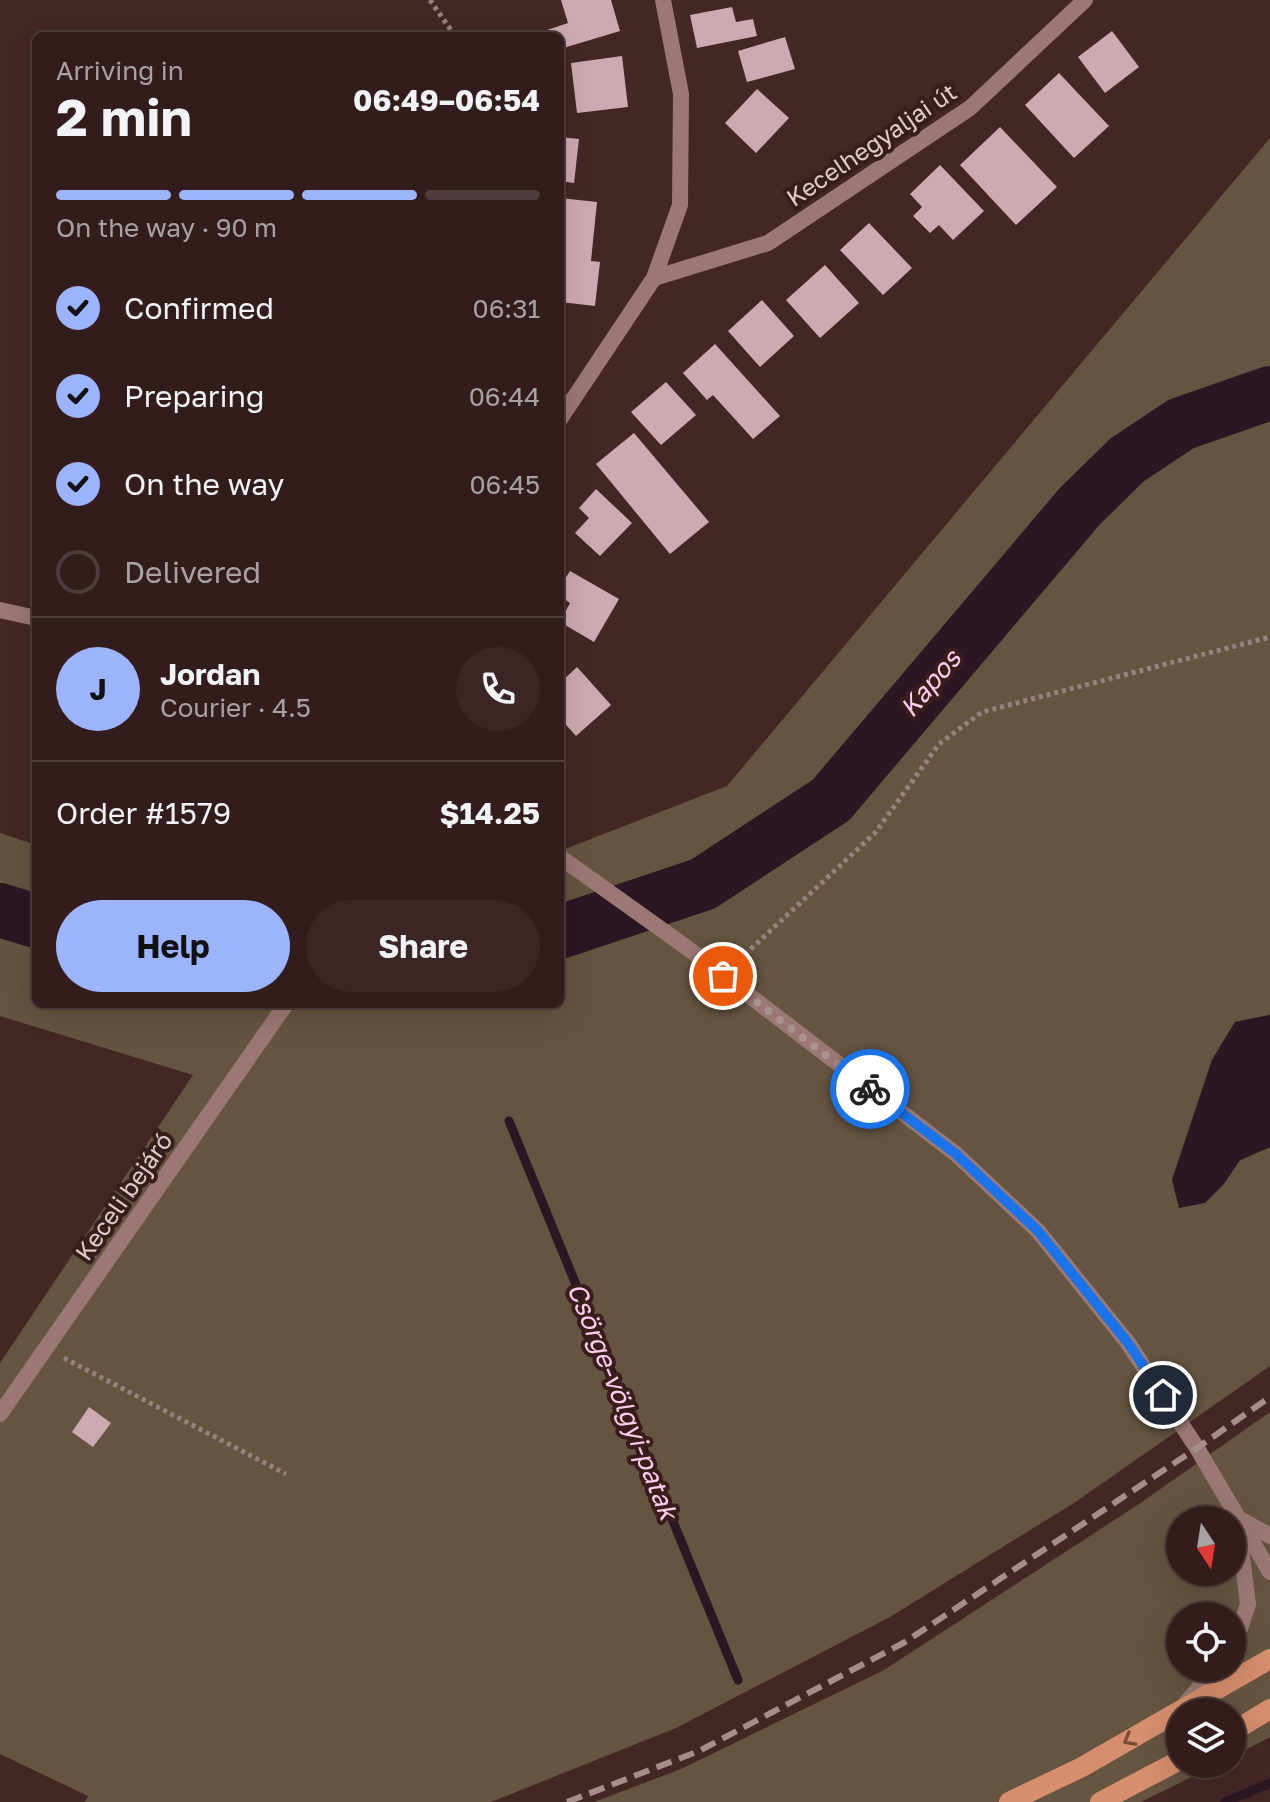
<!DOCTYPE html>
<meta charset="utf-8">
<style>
body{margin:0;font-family:"Golos Text",sans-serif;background:#3b2625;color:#f1f3f6;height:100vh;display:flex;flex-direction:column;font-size:30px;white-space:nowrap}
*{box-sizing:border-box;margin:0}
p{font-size:26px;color:#a9a2a3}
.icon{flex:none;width:44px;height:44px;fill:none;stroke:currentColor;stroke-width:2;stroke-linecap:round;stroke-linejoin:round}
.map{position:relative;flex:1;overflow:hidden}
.drawer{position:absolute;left:32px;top:32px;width:532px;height:976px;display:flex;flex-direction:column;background:#331d1c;border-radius:12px;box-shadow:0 8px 32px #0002,0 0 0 2px #4e3b3b}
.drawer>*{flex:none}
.needle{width:52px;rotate:168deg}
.fabs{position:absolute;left:1166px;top:1506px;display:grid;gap:16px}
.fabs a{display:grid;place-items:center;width:80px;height:80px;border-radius:50%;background:#331d1c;box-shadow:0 8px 32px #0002,0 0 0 2px #4e3b3b;font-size:40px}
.pin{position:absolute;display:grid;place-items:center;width:68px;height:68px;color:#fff;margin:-34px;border:4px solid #fff;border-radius:50%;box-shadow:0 2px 8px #0007}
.courier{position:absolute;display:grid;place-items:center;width:80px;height:80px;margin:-40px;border:6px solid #1a73e8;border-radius:50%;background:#fff;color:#222;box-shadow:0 2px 10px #0007}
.head em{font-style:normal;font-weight:700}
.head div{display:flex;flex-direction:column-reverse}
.head{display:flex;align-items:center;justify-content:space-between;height:136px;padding:0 24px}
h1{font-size:52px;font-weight:700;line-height:60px}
.bar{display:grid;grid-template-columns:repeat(4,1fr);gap:12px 8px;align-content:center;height:96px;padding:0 24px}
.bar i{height:10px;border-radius:6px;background:#4e3b3b}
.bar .active{background:#9cb4fd}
.bar p{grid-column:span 4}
.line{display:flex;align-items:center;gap:20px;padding:0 24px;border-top:2px solid #4e3b3b}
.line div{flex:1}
.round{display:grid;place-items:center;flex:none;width:84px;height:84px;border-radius:42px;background:#3b2625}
ol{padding:0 24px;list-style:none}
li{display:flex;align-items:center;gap:24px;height:88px}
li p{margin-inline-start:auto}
li .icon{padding:8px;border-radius:50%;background:#9cb4fd;color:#111;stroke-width:4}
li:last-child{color:#a9a2a3}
li i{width:44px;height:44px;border:4px solid #4e3b3b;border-radius:50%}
.cta{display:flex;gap:16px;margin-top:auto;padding:16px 24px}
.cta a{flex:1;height:92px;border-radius:48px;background:#9cb4fd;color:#111;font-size:32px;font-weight:700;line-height:92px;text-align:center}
.cta a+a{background:#3b2625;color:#f1f3f6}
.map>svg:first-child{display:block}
.green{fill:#645440;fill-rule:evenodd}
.water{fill:#2b1624}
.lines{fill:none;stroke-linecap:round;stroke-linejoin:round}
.stream{stroke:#2b1624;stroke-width:9}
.river{stroke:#2b1624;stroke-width:54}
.building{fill:#cda9b1}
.path{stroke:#99817f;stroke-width:5;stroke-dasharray:4 4;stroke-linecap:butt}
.lane{stroke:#9b7874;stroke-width:16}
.street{stroke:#9b7874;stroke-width:16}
.primary{stroke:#d68e6c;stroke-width:20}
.rail{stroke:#a48d8b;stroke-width:6;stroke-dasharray:16 8;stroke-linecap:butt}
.oneway{stroke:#784a3b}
.done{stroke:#a99290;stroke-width:8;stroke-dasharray:0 14.4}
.route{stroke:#1a73e8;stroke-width:10}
.labels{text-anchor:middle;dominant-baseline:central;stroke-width:8;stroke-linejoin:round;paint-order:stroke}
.street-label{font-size:24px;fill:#e0ccca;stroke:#391d1b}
.water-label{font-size:26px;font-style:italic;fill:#fce;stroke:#391d1b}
</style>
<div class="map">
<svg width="1270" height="1802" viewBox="0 0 1270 1802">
<rect width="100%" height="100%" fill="#442725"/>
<path class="green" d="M 1270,138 L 1270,1015 L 1235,1022 L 1212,1060 L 1172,1180 L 1223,1185 L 1240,1160 L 1270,1147 L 1270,1366 L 1077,1501 L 890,1617 L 676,1728 L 491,1802 L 85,1802 L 88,1796 L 0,1754 L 0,1363 L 193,1075 L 0,1016 L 0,833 L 36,845 L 36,1004 L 560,1004 L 560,851 L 727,786 Z
M 1270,1412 L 1270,1737 L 1232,1757 L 1232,1712 L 1180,1712 L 1180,1764 L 1218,1764 L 1141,1802 L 594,1802 L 681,1769 L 884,1670 L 1139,1504 ZM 1180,1520 L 1232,1520 L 1232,1572 L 1180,1572 ZM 1180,1616 L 1232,1616 L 1232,1668 L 1180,1668 Z"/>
<path class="water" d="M 1270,1015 L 1270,1147 L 1240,1160 L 1223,1185 L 1205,1203 L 1179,1208 L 1172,1180 L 1212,1060 L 1235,1022 Z"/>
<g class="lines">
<path class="stream" d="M 509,1121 L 738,1680
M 1225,1802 L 1270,1783"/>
<path class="river" d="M 0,910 L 36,921
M 560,932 L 703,884 L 831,800 L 1080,506 L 1127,460 L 1181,424 L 1270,393"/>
</g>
<path class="building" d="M 561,0 L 611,0 L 620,31 L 560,49 L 560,36 L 529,36 L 568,23 Z
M 732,7 L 736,22 L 753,19 L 757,36 L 697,48 L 690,15 Z
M 1112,31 L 1139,67 L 1105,93 L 1078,57 Z
M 785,37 L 795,69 L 747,82 L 738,51 Z
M 622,56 L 628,107 L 577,113 L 571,63 Z
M 1059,73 L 1109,126 L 1074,158 L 1025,105 Z
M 757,89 L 789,118 L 756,153 L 725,123 Z
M 1000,127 L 1057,187 L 1016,225 L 960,165 Z
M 560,137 L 579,139 L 574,183 L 560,181 Z
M 940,165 L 984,211 L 953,240 L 939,225 L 930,233 L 913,216 L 922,207 L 910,194 Z
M 560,198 L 597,202 L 591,261 L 600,262 L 595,306 L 560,302 Z
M 869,223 L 912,268 L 883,295 L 840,250 Z
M 825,265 L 859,303 L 820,338 L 786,300 Z
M 762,300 L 794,336 L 760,367 L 728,331 Z
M 715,344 L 780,416 L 753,439 L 713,395 L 707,400 L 683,373 Z
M 666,382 L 696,415 L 661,445 L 631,412 Z
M 634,433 L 709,522 L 670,554 L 596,464 Z
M 596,489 L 632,523 L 600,556 L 575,533 L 589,518 L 579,508 Z
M 570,571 L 619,599 L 594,642 L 560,622 L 570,603 L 560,596 L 560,587 Z
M 577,667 L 611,705 L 576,736 L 560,718 L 560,683 Z
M 89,1407 L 111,1423 L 93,1447 L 72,1432 Z"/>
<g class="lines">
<path class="path" d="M 430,0 L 455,36
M 739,960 L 875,833 L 939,744 L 982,712 L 1270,637
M 64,1358 L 286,1474"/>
<path class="lane" d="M 0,1414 L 286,1004"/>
<path class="street" d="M 654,278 L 768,243 L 970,108 L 1085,0
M 560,419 L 654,278 L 680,205 L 681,94 L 663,0
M 0,610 L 36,618
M 560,857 L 686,947 L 956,1154 L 1038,1231 L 1128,1343 L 1197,1448 L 1270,1572
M 1238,1518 L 1270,1536
M 1232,1647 L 1236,1641 L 1248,1604 L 1238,1526
M 1186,1703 L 1216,1668"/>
<path class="primary" d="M 1232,1732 L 1270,1709
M 1009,1802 L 1082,1767 L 1270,1659
M 1100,1802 L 1180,1760"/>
<path class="rail" d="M 567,1802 L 699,1751 L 905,1642 L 1197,1448 L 1270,1397"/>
</g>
<defs><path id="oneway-chevron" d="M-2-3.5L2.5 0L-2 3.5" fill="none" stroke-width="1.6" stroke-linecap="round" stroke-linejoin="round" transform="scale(2)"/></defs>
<use class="oneway" href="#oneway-chevron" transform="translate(1129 1740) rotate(151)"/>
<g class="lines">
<path class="done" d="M 723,976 L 870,1089"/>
<path class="route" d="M 870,1089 L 956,1154 L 1038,1231 L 1128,1343 L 1163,1395"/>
</g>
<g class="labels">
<g class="street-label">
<text transform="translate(871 144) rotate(-34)">Kecelhegyaljai út</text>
<text transform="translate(123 1196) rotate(-55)">Keceli bejáró</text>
</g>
<g class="water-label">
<text transform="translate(930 683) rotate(-50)">Kapos</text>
<text transform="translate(623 1401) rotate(68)">Csörge-völgyi-patak</text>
</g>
</g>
</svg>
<div class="fabs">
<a><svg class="needle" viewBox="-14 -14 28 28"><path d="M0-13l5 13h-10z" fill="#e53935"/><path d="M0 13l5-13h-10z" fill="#a9a2a3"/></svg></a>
<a><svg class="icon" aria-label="locate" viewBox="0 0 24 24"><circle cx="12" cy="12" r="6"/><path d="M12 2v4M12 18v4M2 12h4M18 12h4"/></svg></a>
<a><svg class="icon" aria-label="layers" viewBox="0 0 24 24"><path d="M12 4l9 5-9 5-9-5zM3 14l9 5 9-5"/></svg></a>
</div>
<div class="pin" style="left:723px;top:976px;background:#ea580c"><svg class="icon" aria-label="bag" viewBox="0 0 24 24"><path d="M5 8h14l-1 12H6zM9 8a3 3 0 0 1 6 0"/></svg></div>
<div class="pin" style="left:1163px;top:1395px;background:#1f2937"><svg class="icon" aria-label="home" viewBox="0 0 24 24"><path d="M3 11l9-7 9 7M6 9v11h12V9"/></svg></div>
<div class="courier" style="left:870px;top:1089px"><svg class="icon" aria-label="bike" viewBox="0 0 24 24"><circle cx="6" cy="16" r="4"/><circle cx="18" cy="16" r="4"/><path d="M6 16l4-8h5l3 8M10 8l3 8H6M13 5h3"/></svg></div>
<section class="drawer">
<div class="head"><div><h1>2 min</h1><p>Arriving in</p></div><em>06:49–06:54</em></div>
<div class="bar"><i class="active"></i><i class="active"></i><i class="active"></i><i></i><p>On the way · 90 m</p></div>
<ol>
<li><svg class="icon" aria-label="check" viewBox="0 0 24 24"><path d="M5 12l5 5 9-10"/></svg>Confirmed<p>06:31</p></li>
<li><svg class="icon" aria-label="check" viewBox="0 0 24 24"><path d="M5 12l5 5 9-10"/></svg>Preparing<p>06:44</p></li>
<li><svg class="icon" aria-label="check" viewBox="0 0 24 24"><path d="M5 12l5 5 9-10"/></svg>On the way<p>06:45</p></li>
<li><i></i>Delivered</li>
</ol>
<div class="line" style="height:144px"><b class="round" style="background:#9cb4fd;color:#111">J</b><div><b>Jordan</b><p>Courier · 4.5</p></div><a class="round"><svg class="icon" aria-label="phone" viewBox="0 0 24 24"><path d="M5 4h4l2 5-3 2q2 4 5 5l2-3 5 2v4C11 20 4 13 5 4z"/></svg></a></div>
<div class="line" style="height:104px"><div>Order #1579</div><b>$14.25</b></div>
<div class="cta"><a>Help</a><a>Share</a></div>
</section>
</div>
